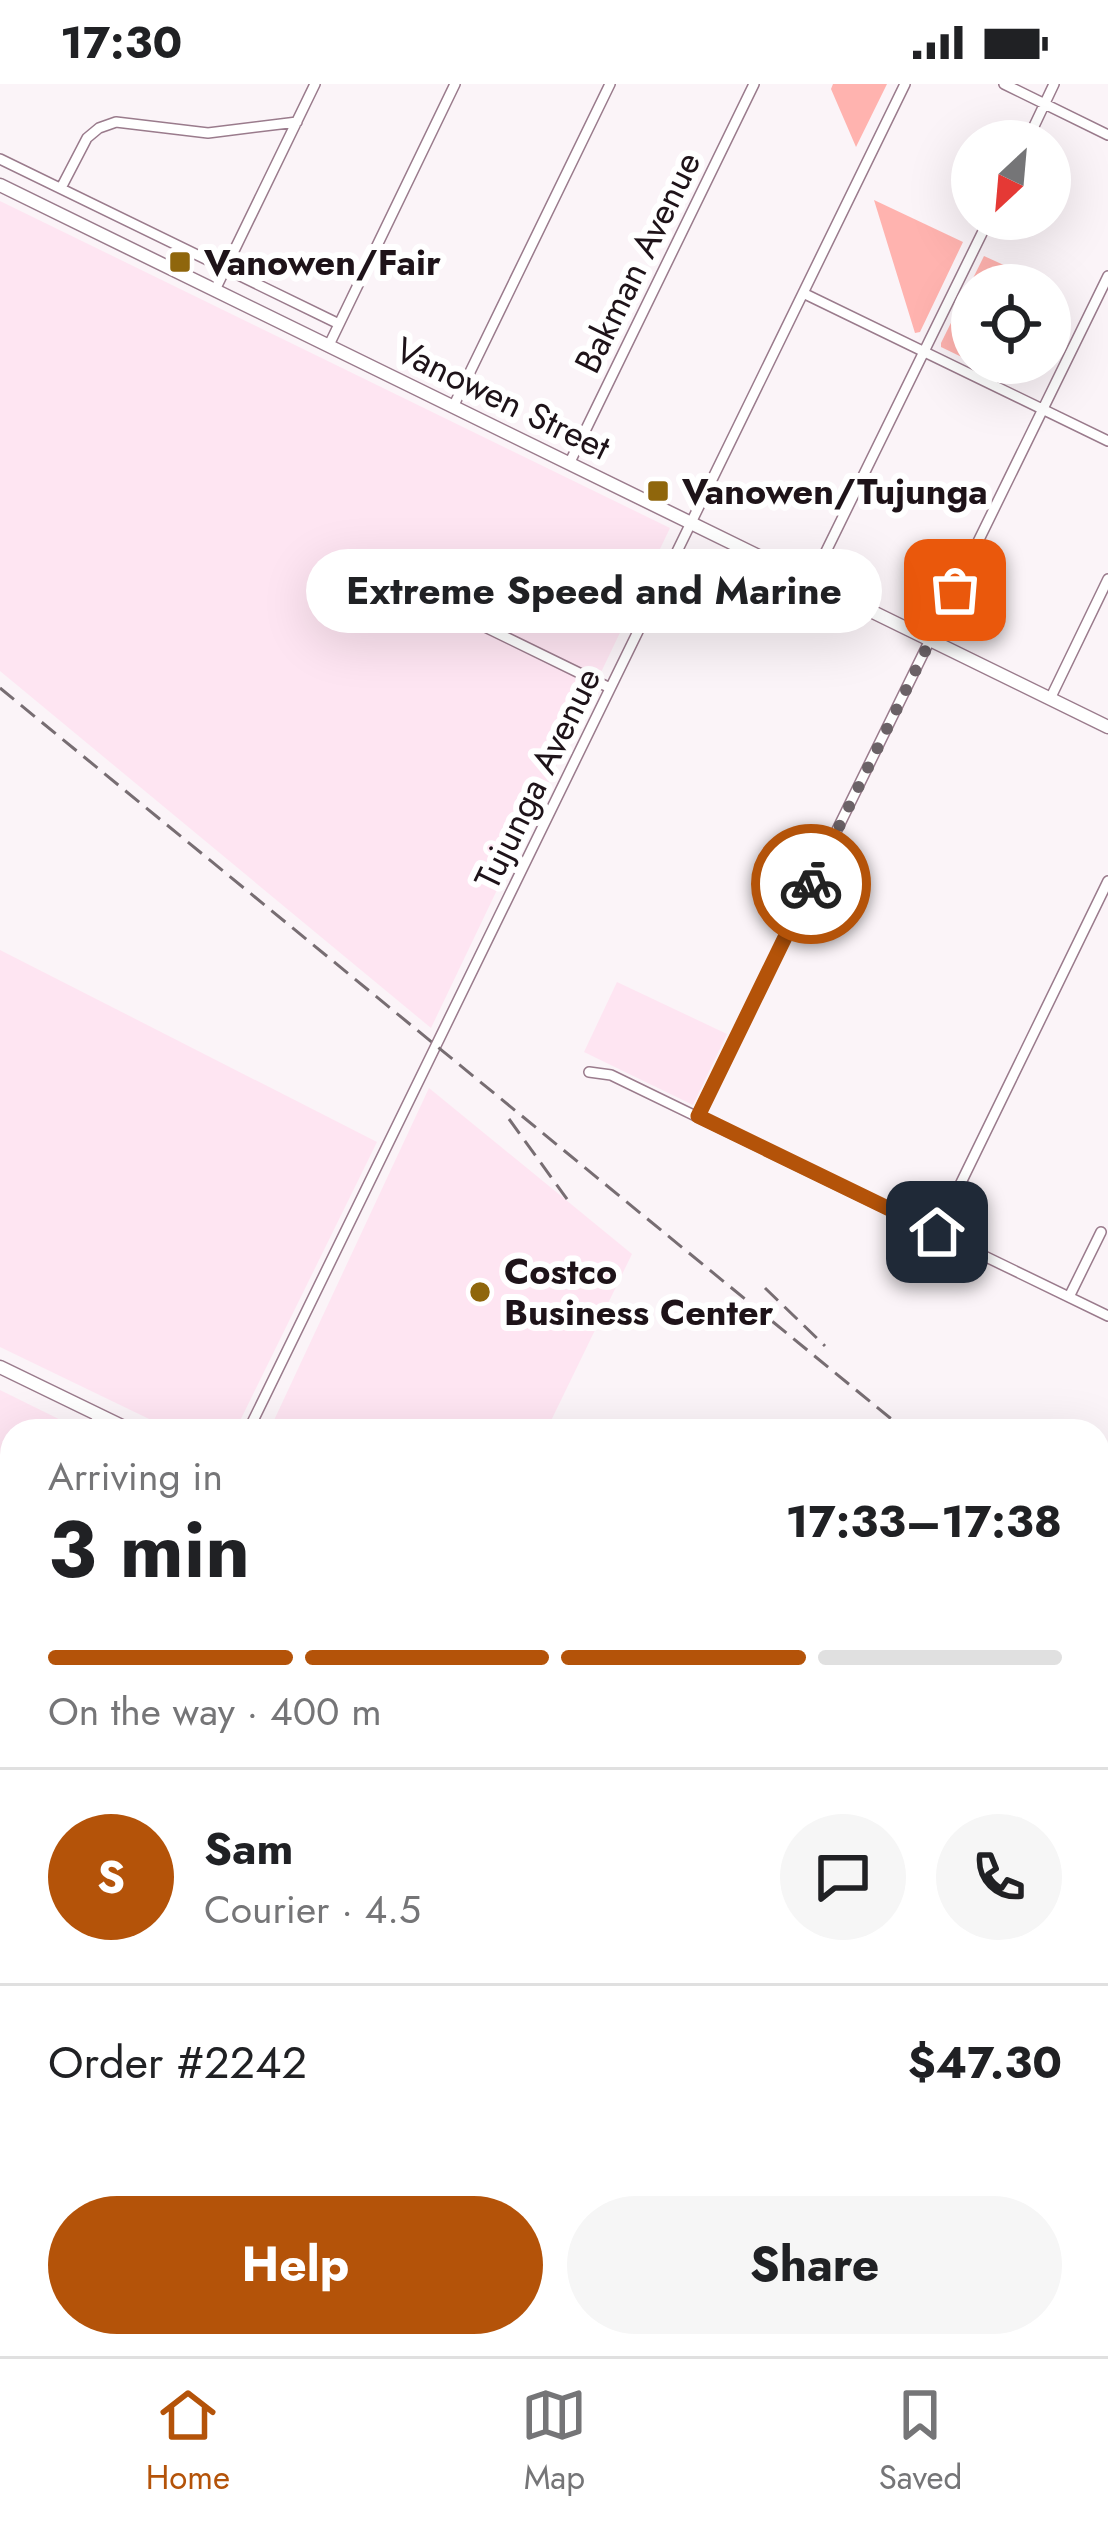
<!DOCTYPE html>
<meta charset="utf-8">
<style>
body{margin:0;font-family:Jost,sans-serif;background:#f6f6f6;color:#202124;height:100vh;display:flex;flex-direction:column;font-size:45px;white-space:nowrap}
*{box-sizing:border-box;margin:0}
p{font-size:39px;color:#757577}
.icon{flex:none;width:66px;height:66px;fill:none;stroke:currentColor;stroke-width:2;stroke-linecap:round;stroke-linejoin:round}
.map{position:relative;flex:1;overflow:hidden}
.drawer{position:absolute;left:0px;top:1335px;width:1110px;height:939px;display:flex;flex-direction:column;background:#fff;border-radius:36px 36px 0 0;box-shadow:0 12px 48px #0002}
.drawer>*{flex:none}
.needle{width:78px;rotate:206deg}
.tools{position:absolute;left:951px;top:36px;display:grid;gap:24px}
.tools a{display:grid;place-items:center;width:120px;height:120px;border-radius:50%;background:#fff;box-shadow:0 12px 48px #0002;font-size:60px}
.pin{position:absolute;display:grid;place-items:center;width:102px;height:102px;color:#fff;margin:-51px;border-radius:24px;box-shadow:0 6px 18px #0006}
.courier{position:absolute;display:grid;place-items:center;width:120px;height:120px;margin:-60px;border:9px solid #b45309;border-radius:50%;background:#fff;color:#222;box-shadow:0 3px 15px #0007}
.bubble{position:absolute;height:84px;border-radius:42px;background:#fff;box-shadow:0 12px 48px #0002;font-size:39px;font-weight:700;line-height:84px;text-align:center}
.head em{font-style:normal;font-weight:700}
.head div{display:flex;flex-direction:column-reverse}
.head{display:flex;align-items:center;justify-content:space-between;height:204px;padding:0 48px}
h1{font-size:78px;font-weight:700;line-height:90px}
.bar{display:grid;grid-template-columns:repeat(4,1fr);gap:18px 12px;align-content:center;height:144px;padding:0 48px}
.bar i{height:15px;border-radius:9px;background:#e0e0e0}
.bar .selected{background:#b45309}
.bar p{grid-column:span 4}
.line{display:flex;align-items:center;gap:30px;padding:0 48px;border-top:3px solid #e0e0e0}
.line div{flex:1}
.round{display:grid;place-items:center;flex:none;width:126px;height:126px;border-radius:63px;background:#f6f6f6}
.cta{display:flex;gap:24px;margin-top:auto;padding:24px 48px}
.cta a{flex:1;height:138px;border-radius:72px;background:#b45309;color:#fff;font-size:48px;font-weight:700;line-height:138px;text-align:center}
.cta a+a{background:#f6f6f6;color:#202124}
.status{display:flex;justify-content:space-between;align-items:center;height:84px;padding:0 60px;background:#fff;direction:ltr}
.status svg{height:33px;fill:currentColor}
.tabs{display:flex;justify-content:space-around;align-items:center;height:168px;border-top:3px solid #e0e0e0;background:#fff;font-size:33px;color:#757577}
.tabs a{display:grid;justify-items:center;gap:6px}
.tabs .selected{color:#b45309}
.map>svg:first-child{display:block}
.built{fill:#fee5f2}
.green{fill:#ffb3af}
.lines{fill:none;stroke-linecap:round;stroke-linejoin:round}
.minor-casing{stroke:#9a7b8c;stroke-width:12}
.major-casing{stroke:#9a7b8c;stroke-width:15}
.minor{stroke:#fff;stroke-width:9}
.major{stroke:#fff;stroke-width:12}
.rail{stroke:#776d72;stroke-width:3;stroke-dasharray:18 9;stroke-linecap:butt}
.done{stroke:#6b6267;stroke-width:12;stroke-dasharray:0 21.6}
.route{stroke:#b45309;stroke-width:15}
.poi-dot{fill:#8f660c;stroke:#fff;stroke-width:4.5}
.labels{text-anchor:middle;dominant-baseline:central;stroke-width:12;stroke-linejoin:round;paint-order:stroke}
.poi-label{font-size:36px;font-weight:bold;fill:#1e1319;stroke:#fff;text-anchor:start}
.street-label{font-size:36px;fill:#1e1319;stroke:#fff}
</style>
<div class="status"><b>17:30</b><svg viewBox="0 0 49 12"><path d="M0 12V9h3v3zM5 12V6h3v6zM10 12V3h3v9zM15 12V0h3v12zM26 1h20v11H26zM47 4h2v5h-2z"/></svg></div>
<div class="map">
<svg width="1108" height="2272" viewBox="0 0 1108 2272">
<rect width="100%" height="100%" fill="#fbf4f8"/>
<path class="built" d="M 0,117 L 670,444 L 431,944 L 0,587 Z
M 0,866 L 377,1058 L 235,1347 L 174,1347 L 0,1263 Z
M 617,898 L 727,950 L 693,1021 L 584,968 Z
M 429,1004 L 632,1170 L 546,1347 L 269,1347 Z
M 0,1306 L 79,1345 L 78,1347 L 12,1347 L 12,1483 L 0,1507 Z
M 205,2262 L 383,2262 L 379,2272 L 225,2272 Z"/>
<path class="green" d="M 833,0 L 887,0 L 856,63 L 831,5 Z
M 874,116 L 963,158 L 920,248 L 915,249 Z
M 984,172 L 1032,194 L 1029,201 L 972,201 L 972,278 L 941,263 L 941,259 Z"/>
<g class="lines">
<g class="minor-casing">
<path id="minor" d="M 1004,0 L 1108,51
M 1027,57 L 1054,0
M 0,75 L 339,240
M 61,104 L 87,54 L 99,44 L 116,38 L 208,49 L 297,38
M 215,206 L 315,0
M 803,209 L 1108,357
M 329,261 L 455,0
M 453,323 L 610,0
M 569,380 L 754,0
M 393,498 L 610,604
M 811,498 L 989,135
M 1050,615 L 1108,495
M 589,988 L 611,991 L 1108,1232
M 697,1032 L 1108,192
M 937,1148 L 1108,797
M 1069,1213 L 1101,1148
M 91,1347 L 99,1331
M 248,1347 L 905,0
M 0,1534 L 12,1510
M 0,1579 L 12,1585
M 0,1857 L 12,1832
M 0,1875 L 12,1881
M 0,2155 L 12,2130
M 0,2172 L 12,2178
M 185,2262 L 205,2272
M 795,2262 L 813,2272
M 92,2272 L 96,2262
M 386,2272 L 391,2262
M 533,2272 L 538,2262
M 683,2272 L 688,2262"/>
</g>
<g class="major-casing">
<path id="major" d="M 0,101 L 1108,643
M 0,1283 L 132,1347
M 1098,1819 L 1108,1824
M 1098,2029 L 1108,2009
M 978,2272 L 983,2262"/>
</g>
<use href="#minor" class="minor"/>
<use href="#major" class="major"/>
<path class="rail" d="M 0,604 L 906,1347
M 509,1035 L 572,1122
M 765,1204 L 825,1262
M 1098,1496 L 1108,1504"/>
</g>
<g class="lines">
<path class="done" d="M 811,800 L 955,506"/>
<path class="route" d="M 811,800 L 698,1032 L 937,1148"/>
</g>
<g class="poi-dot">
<rect x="168" y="166" width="24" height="24" rx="6"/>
<rect x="646" y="395" width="24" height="24" rx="6"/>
<circle cx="480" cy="1208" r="12"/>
</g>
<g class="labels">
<g class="poi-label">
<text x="204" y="178">Vanowen/Fair</text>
<text x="682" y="407">Vanowen/Tujunga</text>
<text x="504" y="1187">Costco<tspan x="504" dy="41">Business Center</tspan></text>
</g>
<g class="street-label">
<text transform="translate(637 178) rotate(-64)">Bakman Avenue</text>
<text transform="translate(503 314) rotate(26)">Vanowen Street</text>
<text transform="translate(537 694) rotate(-64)">Tujunga Avenue</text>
</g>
</g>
</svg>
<div class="tools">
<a><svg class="needle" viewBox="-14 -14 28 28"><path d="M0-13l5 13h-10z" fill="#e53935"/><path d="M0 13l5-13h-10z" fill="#757577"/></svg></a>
<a><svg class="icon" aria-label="locate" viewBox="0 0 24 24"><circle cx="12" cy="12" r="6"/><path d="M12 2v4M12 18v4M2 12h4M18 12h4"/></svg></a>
</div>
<div class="pin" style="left:955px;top:506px;background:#ea580c"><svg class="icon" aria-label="bag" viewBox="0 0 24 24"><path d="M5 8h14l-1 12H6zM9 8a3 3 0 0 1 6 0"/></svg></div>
<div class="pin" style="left:937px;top:1148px;background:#1f2937"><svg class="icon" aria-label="home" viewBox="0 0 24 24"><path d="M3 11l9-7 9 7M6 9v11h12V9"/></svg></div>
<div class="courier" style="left:811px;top:800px"><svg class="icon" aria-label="bike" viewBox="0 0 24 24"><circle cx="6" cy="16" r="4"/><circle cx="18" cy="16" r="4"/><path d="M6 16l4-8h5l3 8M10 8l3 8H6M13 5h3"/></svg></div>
<div class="bubble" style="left:306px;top:465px;width:576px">Extreme Speed and Marine</div>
<section class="drawer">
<div class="head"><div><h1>3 min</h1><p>Arriving in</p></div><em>17:33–17:38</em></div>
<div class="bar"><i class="selected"></i><i class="selected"></i><i class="selected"></i><i></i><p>On the way · 400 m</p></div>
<div class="line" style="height:216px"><b class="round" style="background:#b45309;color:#fff">S</b><div><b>Sam</b><p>Courier · 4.5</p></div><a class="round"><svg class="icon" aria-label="chat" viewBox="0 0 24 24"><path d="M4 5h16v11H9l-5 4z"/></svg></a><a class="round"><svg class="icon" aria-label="phone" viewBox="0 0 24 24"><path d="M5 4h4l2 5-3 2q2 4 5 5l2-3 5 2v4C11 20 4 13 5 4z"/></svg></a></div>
<div class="line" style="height:156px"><div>Order #2242</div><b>$47.30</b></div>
<div class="cta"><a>Help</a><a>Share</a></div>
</section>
</div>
<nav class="tabs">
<a class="selected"><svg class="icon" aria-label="home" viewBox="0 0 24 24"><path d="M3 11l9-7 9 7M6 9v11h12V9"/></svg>Home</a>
<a><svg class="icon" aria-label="map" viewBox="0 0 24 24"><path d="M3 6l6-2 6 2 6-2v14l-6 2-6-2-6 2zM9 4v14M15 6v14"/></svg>Map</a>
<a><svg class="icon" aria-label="saved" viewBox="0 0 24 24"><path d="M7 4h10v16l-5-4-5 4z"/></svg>Saved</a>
</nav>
